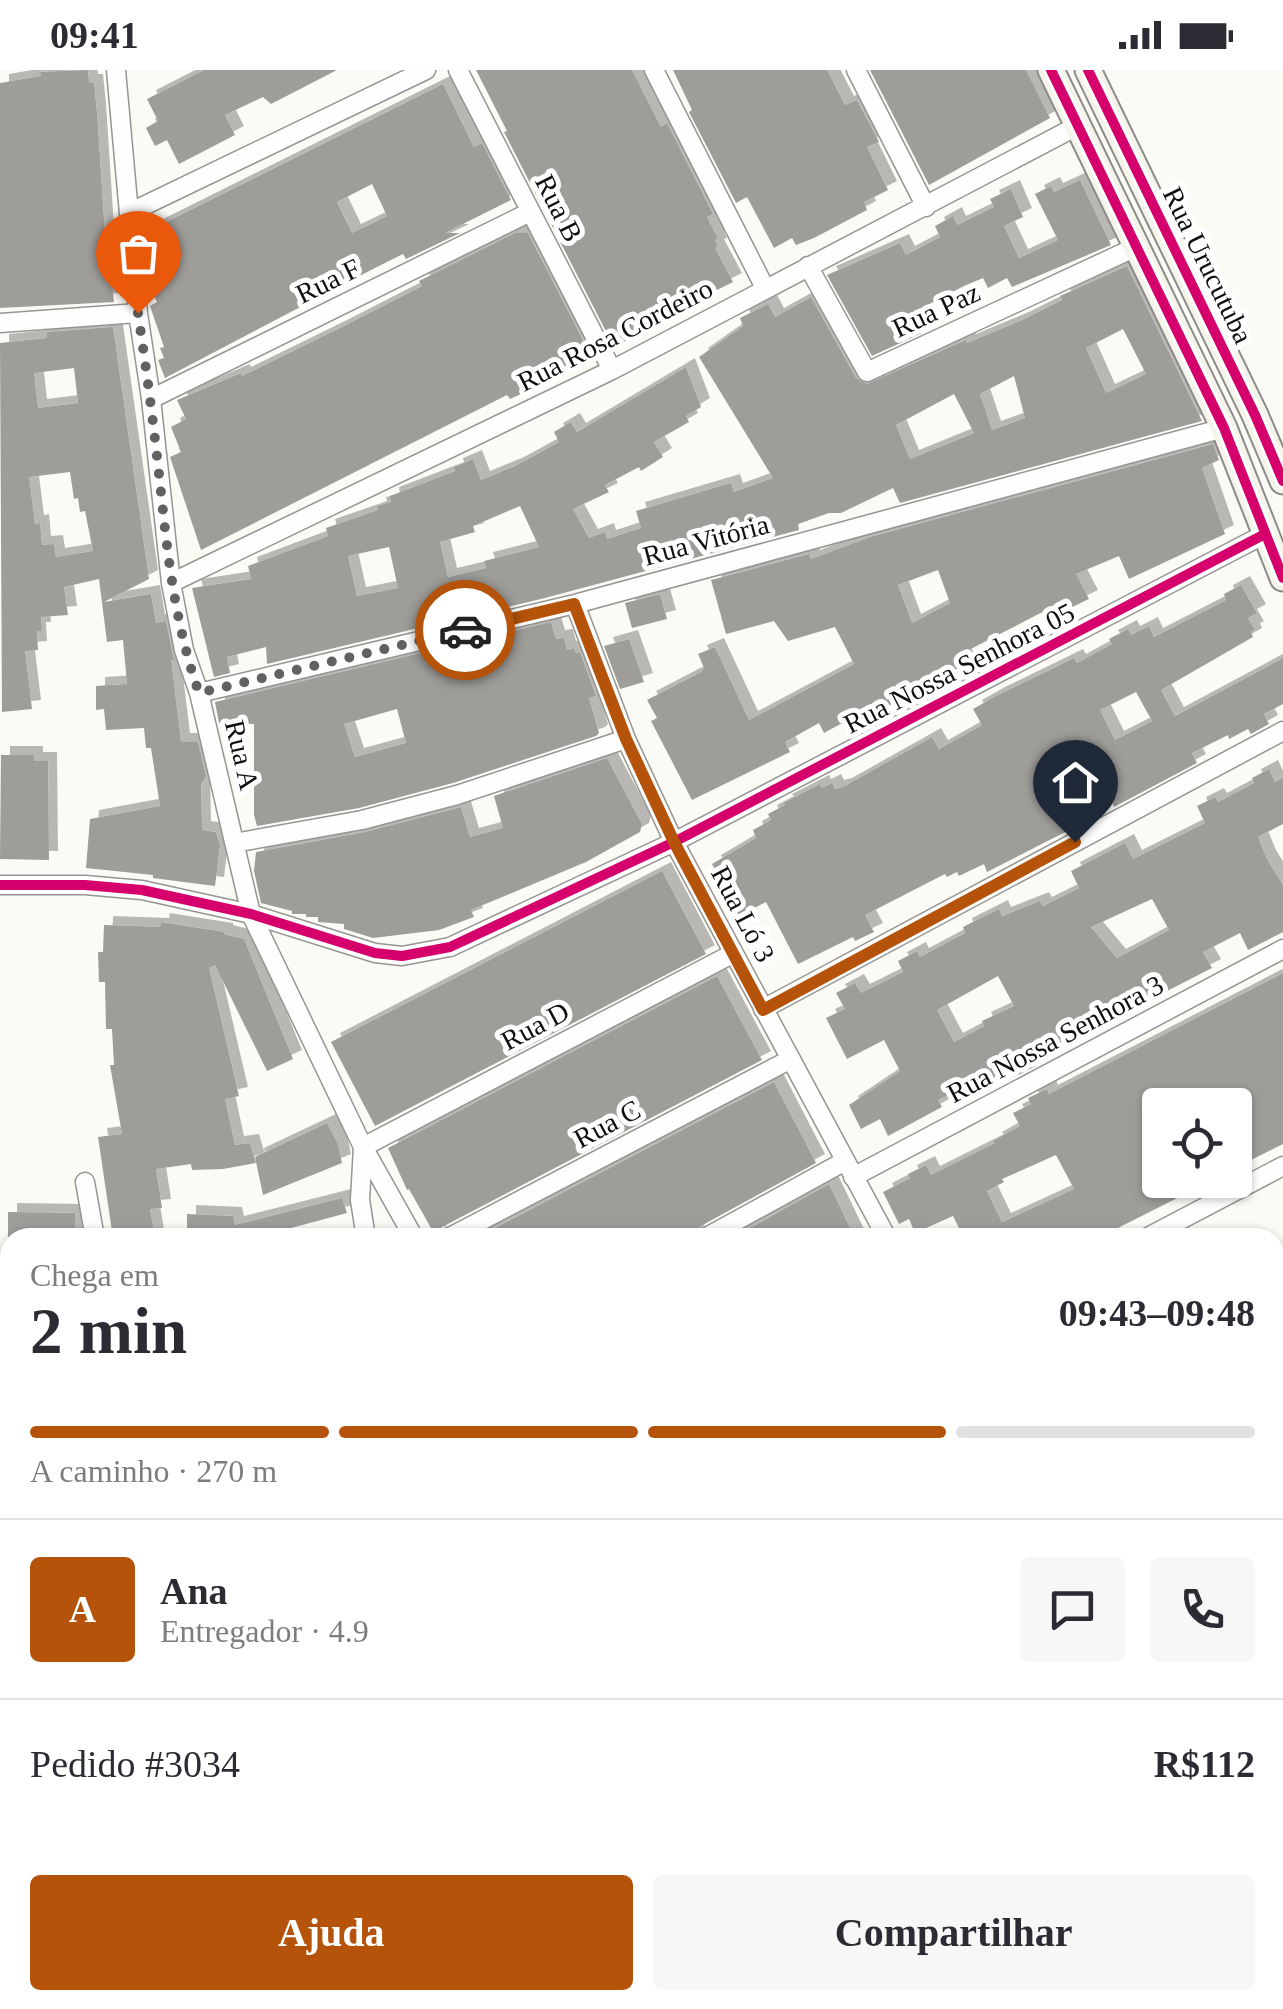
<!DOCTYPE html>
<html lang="pt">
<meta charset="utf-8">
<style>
body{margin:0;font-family:Georgia,serif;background:#f7f7f7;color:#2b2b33;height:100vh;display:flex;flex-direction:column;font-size:38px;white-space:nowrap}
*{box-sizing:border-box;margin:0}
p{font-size:32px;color:#7c7c81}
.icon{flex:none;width:55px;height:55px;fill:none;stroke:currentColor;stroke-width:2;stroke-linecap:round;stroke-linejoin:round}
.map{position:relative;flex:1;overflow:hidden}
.panel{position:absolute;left:0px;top:1158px;width:1285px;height:782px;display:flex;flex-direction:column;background:#fff;border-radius:30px 30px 0 0;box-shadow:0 2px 8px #0004}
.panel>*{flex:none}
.tools{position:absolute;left:1142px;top:1018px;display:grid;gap:20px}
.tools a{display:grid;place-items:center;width:110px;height:110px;border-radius:10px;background:#fff;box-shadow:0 2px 8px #0004;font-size:50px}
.pin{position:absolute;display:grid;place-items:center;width:85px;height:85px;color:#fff;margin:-102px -42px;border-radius:50% 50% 50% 0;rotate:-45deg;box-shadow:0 0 10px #0007}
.pin .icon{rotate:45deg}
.courier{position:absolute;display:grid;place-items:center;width:100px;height:100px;margin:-50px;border:8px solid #b45309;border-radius:50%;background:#fff;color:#222;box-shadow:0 2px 12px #0007}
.headline em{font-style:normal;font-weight:600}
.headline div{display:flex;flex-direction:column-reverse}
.headline{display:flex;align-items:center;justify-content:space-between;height:170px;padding:0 30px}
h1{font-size:65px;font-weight:600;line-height:75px}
.bar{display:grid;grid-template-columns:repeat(4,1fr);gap:15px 10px;align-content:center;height:120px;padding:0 30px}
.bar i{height:12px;border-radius:8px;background:#e1e1e2}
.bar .current{background:#b45309}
.bar p{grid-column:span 4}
.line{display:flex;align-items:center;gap:25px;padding:0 30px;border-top:2px solid #e1e1e2}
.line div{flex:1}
.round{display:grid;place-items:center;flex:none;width:105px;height:105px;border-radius:10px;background:#f7f7f7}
.button{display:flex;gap:20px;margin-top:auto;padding:20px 30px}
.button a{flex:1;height:115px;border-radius:10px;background:#b45309;color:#fff;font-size:40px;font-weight:600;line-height:115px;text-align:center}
.button a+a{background:#f7f7f7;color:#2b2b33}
.status{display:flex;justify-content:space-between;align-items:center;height:70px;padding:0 50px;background:#fff;direction:ltr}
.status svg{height:28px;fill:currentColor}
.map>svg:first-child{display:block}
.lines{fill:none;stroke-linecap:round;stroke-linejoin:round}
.stream{stroke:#cde6f4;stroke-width:6}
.building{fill:#9f9d9a;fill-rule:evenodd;filter:url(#shadow)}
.street-casing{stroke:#959593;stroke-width:21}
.secondary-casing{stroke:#8c8b89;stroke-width:29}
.street{stroke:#fefefe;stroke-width:18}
.secondary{stroke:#f5f4eb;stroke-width:25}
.cycleway-casing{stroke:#fff;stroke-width:16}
.cycleway{stroke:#d6006c;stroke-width:10}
.done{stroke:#626160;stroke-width:10;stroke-dasharray:0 18}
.route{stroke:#b45309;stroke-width:12}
.labels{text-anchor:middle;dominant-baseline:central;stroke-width:10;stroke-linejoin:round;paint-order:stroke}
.street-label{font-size:28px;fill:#0f0f0f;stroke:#fff}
</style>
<div class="status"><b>09:41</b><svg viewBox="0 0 49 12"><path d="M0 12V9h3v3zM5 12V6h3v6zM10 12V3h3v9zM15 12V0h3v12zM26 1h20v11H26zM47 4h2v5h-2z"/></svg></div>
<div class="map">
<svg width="1283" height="1939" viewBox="0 0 1283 1939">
<defs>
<filter id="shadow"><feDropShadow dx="9" dy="-9" stdDeviation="0" flood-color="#0004"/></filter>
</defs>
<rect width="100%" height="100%" fill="#fbfaf5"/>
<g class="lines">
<path class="stream" d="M 3,1634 L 10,1632"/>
</g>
<path class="building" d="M 88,0 L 89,13 L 94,13 L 97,43 L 108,212 L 112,212 L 114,232 L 0,238 L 0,13 L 41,6 L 40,2 Z
M 204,0 L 337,0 L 271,34 L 263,27 L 225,45 L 235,65 L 179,94 L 167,70 L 155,76 L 146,58 L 158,51 L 147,29 Z
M 476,0 L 632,0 L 661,57 L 667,53 L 713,144 L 707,147 L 718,169 L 715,170 L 718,177 L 715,178 L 733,212 L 660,248 L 662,252 L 614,277 L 504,62 L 507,61 Z
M 673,0 L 827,0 L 845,35 L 857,30 L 879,72 L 867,77 L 888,120 L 864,132 L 867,140 L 814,168 L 796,175 L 792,168 L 774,178 L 747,127 L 736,133 L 689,42 L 692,40 Z
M 870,0 L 1026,0 L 1050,48 L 929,115 Z
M 443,14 L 474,77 L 482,73 L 511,130 L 445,163 L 460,163 L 406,189 L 403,184 L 373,199 L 165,308 L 158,290 L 164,288 L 160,278 L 164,277 L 150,236 L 157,232 L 151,220 L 159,216 L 145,179 L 150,175 L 144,163 ZM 372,114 L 387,146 L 352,163 L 337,132 Z
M 1080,110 L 1111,175 L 1012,217 L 1007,208 L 988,218 L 983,208 L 964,216 L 912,243 L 922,263 L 872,286 L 827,205 L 900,173 L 906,185 L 940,167 L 935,156 L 953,146 L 957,155 L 994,137 L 990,129 L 1011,119 L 1023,147 L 1004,156 L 1019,188 L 1058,170 L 1035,124 L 1051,116 L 1054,122 Z
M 515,163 L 528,163 L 590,284 L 533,312 L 536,317 L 510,329 L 507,325 L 201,480 L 170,387 L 181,382 L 171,357 L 186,349 L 177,330 L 241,303 L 242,306 L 338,259 L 422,216 L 419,211 Z
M 1127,196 L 1202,351 L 900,433 L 893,418 L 841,443 L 829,443 L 798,454 L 799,460 L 545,528 L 267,594 L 266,577 L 227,587 L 230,603 L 214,607 L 192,518 L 251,509 L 248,496 L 328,466 L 326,458 L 378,440 L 377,436 L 391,432 L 390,426 L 455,401 L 454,397 L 473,389 L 481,410 L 515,396 L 559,372 L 554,362 L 571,352 L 577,362 L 686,297 L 701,337 L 686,346 L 689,352 L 654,372 L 663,387 L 641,401 L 639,397 L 605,415 L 609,422 L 573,439 L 589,468 L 605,462 L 607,469 L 641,458 L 636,441 L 731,413 L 734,422 L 773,408 L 699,287 L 743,256 L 740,248 L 768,234 L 775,247 L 811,227 L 856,308 L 867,314 L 966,270 L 967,273 L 1022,250 L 1062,230 L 1060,226 ZM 1123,259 L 1146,304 L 1106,323 L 1086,278 ZM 1014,306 L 1025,348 L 992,360 L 980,324 ZM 954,324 L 974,363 L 910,389 L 896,355 ZM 520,436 L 539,477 L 484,491 L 486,498 L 448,507 L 440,472 L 475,462 L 473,456 ZM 389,477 L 398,518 L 357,526 L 348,486 Z
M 113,257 L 149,509 L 104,532 L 151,524 L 156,553 L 166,551 L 174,590 L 171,590 L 181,672 L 198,672 L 206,706 L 201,715 L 202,760 L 216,762 L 220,775 L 215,816 L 153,808 L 153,805 L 86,798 L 90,749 L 160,736 L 151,678 L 146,678 L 144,658 L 106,660 L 104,639 L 96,640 L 96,616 L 127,614 L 123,570 L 107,572 L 99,509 L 64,517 L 68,545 L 41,547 L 42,561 L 37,561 L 38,580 L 25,581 L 32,639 L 2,642 L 0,273 L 47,268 L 47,262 ZM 74,298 L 78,333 L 38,338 L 34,303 ZM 70,402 L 74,429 L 78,428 L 80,442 L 85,441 L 93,481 L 56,487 L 54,474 L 42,475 L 40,453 L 35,454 L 29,407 Z
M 1213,374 L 1219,390 L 1202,398 L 1225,464 L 1129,509 L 1119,486 L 1076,504 L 1089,529 L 1068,539 L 1064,531 L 961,584 L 966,594 L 879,641 L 875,635 L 824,663 L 819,653 L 785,672 L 790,682 L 692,730 L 651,651 L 657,648 L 647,630 L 701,602 L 704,598 L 698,584 L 715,577 L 749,650 L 854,594 L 835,557 L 788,571 L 774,551 L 726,564 L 711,510 L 809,484 L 811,489 L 870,467 ZM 938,500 L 950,533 L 912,553 L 898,515 Z
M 1241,515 L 1257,543 L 1248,548 L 1255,560 L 1251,562 L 1253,567 L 1161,620 L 1175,646 L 1283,588 L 1283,634 L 1264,644 L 1269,654 L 1251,664 L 1248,659 L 1229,669 L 1228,665 L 1192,683 L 1197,693 L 1114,737 L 1112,732 L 1079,749 L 1081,754 L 987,802 L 984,794 L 959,806 L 957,802 L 947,807 L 945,804 L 865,845 L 874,862 L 855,871 L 853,867 L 798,894 L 766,832 L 739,846 L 712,794 L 756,768 L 753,760 L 771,750 L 768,744 L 785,735 L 783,733 L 820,714 L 822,718 L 832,713 L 835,719 L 843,717 L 932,667 L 939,679 L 982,655 L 973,639 L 996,626 L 1074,588 L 1077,593 L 1112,574 L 1109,569 L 1128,559 L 1131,565 L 1149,556 L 1154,567 L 1226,530 L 1224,524 ZM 1136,622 L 1152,651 L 1115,670 L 1100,640 Z
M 660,524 L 667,549 L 632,558 L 625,533 Z
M 551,552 L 556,569 L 564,568 L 567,580 L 574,578 L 576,583 L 580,582 L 596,626 L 589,628 L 599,663 L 596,666 L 453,713 L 359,738 L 257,756 L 254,745 L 254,654 L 219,653 L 215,632 ZM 397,639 L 406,673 L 355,687 L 344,654 Z
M 629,569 L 644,612 L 620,619 L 604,576 Z
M 1,685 L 34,685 L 34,691 L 48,691 L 49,790 L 0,789 Z
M 607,688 L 642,754 L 640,762 L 586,792 L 471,840 L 474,847 L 439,860 L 373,868 L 344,859 L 344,854 L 318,852 L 318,847 L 306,847 L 306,844 L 292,844 L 292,841 L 261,833 L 254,801 L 256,782 L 365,762 L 461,737 L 470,767 L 503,758 L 494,726 Z
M 1269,699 L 1275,712 L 1283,708 L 1283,754 L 1258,767 L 1267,789 L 1283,815 L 1283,862 L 1248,880 L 1240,863 L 1203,882 L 1212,898 L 1130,940 L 1128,935 L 1092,953 L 1065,967 L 1068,972 L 1034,991 L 1036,996 L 1014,1007 L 1007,1004 L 978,1019 L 974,1012 L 938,1030 L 942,1037 L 888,1066 L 880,1049 L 861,1059 L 849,1035 L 900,1001 L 884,970 L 847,989 L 826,948 L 845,939 L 836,923 L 855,913 L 861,923 L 903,902 L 898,891 L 917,881 L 920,887 L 965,863 L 963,857 L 999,839 L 1002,846 L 1040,831 L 1043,836 L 1079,818 L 1071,801 L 1125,773 L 1133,789 L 1205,753 L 1197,736 L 1215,727 L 1218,732 L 1254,713 L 1252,708 ZM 1152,829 L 1169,860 L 1117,888 L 1091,857 ZM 998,906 L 1014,936 L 982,951 L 984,956 L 954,972 L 937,940 Z
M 662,801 L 706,884 L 375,1056 L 331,972 Z
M 161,852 L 224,862 L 224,864 L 244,869 L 293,989 L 267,1001 L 215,895 L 209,898 L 239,1026 L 225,1029 L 235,1075 L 250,1073 L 256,1093 L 223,1099 L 192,1100 L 191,1094 L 156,1099 L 162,1138 L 150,1139 L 155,1168 L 113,1168 L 98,1067 L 122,1064 L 110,995 L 114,995 L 112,959 L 106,959 L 105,912 L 99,912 L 98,882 L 103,882 L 104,855 L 160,857 Z
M 1283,903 L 1283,1074 L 1245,1093 L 1241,1087 L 1235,1091 L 1235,1027 L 1219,1035 L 1145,1035 L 1160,1064 L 1160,1110 L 1213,1110 L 1106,1164 L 1104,1160 L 1090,1168 L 1064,1168 L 1062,1163 L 1052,1168 L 964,1168 L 953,1146 L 915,1163 L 909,1149 L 899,1154 L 883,1122 L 910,1108 L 908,1104 L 926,1095 L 931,1105 L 995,1073 L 993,1071 L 1020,1056 L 1013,1043 L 1031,1034 L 1028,1028 L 1047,1019 L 1049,1024 ZM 1056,1085 L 1074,1119 L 1002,1152 L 987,1121 L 1004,1112 L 1002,1109 Z
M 717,906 L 762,990 L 442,1157 L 436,1167 L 409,1119 L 407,1120 L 388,1078 Z
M 774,1012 L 816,1093 L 699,1157 L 693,1168 L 476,1168 Z
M 327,1053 L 338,1074 L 342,1093 L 263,1125 L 255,1087 Z
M 829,1114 L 855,1168 L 732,1168 Z
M 342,1128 L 347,1143 L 280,1161 L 282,1168 L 187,1168 L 187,1144 L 233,1146 L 235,1155 Z
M 8,1142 L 75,1143 L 75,1168 L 8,1168 Z"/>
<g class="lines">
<g class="street-casing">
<path id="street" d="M 116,0 L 138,243 L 151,329 L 171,513 L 184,580 L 199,623 L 251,844 L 363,1077 L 414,1168
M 458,0 L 612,300
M 654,0 L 765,218
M 856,0 L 926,137
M 131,142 L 426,0
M 808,196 L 867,302 L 1138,176
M 0,253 L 138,243
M 151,329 L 530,142
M 171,513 L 612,300 L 1079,55
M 575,534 L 626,669 L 674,772 L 887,1168
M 199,623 L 575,534 L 1224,358
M 234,773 L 362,750 L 457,725 L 626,669
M 0,815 L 85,815 L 142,820 L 251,844 L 375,883 L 402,886 L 450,877 L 674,772 L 1265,464
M 763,939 L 1283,661
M 853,1107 L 1283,879
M 85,1112 L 95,1168
M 366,1168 L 360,1130 L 363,1077 L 732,884
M 448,1168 L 791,989
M 705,1168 L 845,1091
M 1146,1168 L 1283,1096
M 1275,1268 L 1283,1264
M 1275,1366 L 1283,1381
M 0,1386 L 10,1386
M 0,1723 L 10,1723
M 247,1930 L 249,1939
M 524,1930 L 526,1939
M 806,1930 L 807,1939
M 1079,1930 L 1081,1939
M 81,1936 L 108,1930"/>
</g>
<g class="secondary-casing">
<path id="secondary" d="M 1051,0 L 1224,358 L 1283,508
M 1088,0 L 1255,345 L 1283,411"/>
</g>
<use href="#street" class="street"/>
<use href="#secondary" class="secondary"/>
<g class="cycleway-casing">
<path id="cycleway" d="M 1051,0 L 1224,358 L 1283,508
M 1088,0 L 1255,345 L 1283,411
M 0,815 L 85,815 L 142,820 L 251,844 L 375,883 L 402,886 L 450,877 L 674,772 L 1265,464"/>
</g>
<use href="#cycleway" class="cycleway"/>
</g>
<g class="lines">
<path class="done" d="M 138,243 C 146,297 153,350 159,404 C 167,479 174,552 199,623 L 465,560"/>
<path class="route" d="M 465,560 L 574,534 L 626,669 L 674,772 L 763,940 L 1075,772"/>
</g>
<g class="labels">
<g class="street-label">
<text transform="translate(559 138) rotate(63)">Rua B</text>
<text transform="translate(1208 195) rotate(64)">Rua Urucutuba</text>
<text transform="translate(328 211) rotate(-26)">Rua F</text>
<text transform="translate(936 240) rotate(-25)">Rua Paz</text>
<text transform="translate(615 265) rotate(-27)">Rua Rosa Cordeiro</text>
<text transform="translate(706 470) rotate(-15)">Rua Vitória</text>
<text transform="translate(959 598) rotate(-27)">Rua Nossa Senhora 05</text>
<text transform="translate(242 685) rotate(77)">Rua A</text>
<text transform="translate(743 844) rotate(62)">Rua Ló 3</text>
<text transform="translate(535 956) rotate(-28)">Rua D</text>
<text transform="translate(1055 969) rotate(-28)">Rua Nossa Senhora 3</text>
<text transform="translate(607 1054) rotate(-28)">Rua C</text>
</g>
</g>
</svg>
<div class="tools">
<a><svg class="icon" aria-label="locate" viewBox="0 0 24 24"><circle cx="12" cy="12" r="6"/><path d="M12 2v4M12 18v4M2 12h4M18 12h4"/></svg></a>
</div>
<div class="pin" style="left:138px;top:243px;background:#ea580c"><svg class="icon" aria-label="bag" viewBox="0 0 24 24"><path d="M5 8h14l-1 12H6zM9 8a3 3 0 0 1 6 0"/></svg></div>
<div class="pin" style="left:1075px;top:772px;background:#1f2937"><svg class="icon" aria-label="home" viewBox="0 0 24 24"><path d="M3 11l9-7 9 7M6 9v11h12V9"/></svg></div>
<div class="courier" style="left:465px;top:560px"><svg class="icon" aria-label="car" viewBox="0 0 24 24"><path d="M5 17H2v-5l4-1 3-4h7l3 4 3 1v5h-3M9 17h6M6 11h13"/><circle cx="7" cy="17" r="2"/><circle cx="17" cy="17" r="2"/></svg></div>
<section class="panel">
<div class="headline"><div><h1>2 min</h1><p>Chega em</p></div><em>09:43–09:48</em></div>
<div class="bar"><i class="current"></i><i class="current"></i><i class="current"></i><i></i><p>A caminho · 270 m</p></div>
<div class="line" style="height:180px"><b class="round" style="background:#b45309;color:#fff">A</b><div><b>Ana</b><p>Entregador · 4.9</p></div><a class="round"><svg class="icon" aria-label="chat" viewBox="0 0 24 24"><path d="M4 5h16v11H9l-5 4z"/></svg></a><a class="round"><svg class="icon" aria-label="phone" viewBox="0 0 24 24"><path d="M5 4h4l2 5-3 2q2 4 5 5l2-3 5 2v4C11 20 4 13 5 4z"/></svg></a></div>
<div class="line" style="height:130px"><div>Pedido #3034</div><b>R$112</b></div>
<div class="button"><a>Ajuda</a><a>Compartilhar</a></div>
</section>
</div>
